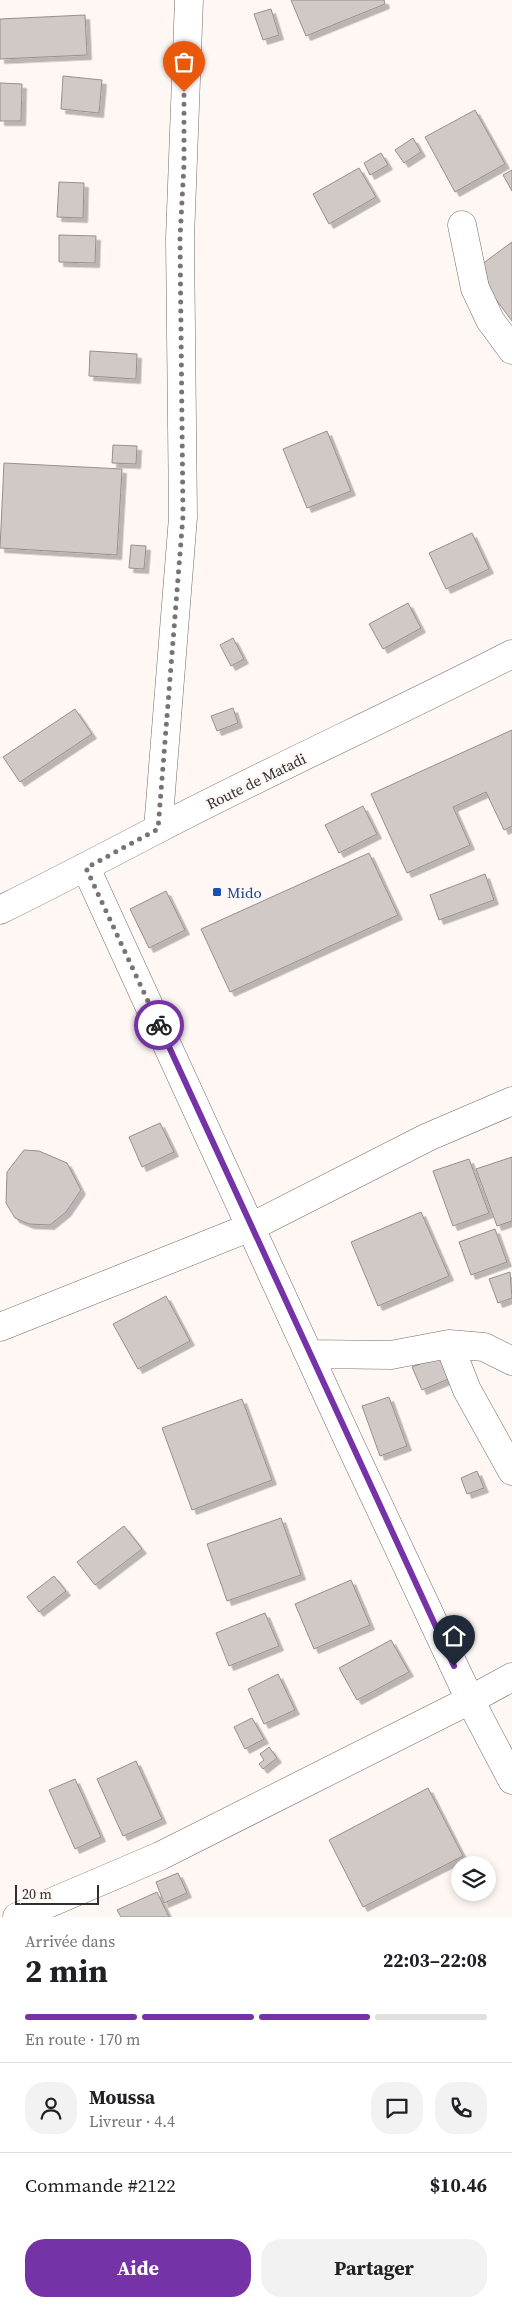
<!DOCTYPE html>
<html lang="fr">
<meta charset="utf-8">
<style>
body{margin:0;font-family:"Source Serif 4",serif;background:#f2f2f2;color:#202124;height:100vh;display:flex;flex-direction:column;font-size:19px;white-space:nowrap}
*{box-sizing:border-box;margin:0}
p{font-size:16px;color:#757577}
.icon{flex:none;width:28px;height:28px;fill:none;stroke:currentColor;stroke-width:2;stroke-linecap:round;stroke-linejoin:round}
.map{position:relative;height:1917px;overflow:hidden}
.drawer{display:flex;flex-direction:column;background:#fff;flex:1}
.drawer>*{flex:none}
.buttons{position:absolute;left:451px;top:1856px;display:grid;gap:10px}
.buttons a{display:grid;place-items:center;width:45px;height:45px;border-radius:50%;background:#fff;box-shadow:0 2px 8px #0003;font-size:25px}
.scale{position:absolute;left:15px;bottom:12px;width:84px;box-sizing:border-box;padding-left:5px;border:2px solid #312e2d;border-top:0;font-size:14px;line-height:18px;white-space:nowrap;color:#312e2d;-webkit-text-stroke:4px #fef7f3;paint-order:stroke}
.pin{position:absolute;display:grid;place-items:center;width:42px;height:42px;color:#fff;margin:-51px -21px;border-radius:50% 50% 50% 0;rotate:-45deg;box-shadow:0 0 5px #0007}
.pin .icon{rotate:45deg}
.courier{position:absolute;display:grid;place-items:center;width:50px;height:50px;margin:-25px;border:4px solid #7533a7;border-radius:50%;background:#fff;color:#222;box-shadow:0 1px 6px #0007}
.summary em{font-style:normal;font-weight:700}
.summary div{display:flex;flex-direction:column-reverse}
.summary{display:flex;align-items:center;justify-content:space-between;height:85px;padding:0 25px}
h1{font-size:32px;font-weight:700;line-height:38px}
.bar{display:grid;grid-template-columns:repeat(4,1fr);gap:8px 5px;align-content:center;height:60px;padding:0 25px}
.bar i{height:6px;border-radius:4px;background:#e0e0e0}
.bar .on{background:#7533a7}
.bar p{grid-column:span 4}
.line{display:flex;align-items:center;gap:12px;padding:0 25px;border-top:1px solid #e0e0e0}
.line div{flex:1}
.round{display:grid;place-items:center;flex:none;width:52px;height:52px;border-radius:20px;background:#f2f2f2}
.button{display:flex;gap:10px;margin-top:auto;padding:10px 25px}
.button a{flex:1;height:58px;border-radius:20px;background:#7533a7;color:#fff;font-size:20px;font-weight:700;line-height:58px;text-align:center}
.button a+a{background:#f2f2f2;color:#202124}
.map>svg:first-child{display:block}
.building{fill:#d0c9c5;stroke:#96908d;filter:url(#shadow)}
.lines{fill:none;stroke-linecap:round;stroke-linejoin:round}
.street-casing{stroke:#736d6a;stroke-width:29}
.highway-casing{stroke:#736d6a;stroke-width:29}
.street{stroke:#fff;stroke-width:28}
.highway{stroke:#fff;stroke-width:28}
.done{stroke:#797472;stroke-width:5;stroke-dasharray:0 9}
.route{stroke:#7533a7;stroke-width:6}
.transit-dot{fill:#1a4fb4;stroke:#fef7f3;stroke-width:2}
.labels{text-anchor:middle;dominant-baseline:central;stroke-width:5;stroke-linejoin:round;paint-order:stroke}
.street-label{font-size:15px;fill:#312e2d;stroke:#fef7f3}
.transit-label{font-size:15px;fill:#164399;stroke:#fef7f3;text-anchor:start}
</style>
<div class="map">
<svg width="512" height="1917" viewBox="0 0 512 1917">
<defs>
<filter id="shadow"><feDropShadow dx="4.5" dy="4.5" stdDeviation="0" flood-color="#0004"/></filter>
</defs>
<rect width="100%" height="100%" fill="#fef7f3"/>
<path class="building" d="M 291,0 L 384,0 L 385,4 L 306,36 Z
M 271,9 L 279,35 L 263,40 L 254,14 Z
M 85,15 L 87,55 L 0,59 L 0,19 Z
M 63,76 L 102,80 L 99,113 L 61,109 Z
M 0,83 L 22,84 L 21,121 L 0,121 Z
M 475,110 L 505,164 L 455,192 L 425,137 Z
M 413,138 L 421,152 L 404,163 L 395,150 Z
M 381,153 L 388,165 L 370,175 L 364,163 Z
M 359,168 L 376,197 L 329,224 L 313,194 Z
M 512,170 L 512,191 L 503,175 Z
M 59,182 L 84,183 L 83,218 L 57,217 Z
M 59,235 L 96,236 L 95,263 L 59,262 Z
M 512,242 L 512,321 L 474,270 Z
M 90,351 L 137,354 L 136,379 L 89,376 Z
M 327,431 L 351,491 L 307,508 L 283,449 Z
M 113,445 L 137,446 L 136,464 L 112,463 Z
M 4,463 L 122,469 L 117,555 L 0,548 Z
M 472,533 L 489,569 L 446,589 L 429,553 Z
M 131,545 L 146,546 L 144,569 L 129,568 Z
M 408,603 L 421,628 L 383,649 L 369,624 Z
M 233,638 L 244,659 L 231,666 L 220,645 Z
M 233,708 L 238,723 L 217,731 L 211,716 Z
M 75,709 L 92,734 L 20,782 L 3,757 Z
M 512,730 L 512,826 L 504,830 L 486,792 L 453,807 L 470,845 L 407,873 L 371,794 Z
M 363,806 L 377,834 L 339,853 L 325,825 Z
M 369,853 L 398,915 L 230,992 L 201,929 Z
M 485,874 L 494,900 L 439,920 L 430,895 Z
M 166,891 L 185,930 L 149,948 L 130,909 Z
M 160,1123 L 174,1152 L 142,1167 L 129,1137 Z
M 24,1150 L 39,1151 L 67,1163 L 81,1190 L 66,1212 L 50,1225 L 29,1224 L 15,1218 L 6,1203 L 7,1172 Z
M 512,1157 L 512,1221 L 497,1226 L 476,1169 Z
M 469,1159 L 489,1213 L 453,1226 L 433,1171 Z
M 421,1212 L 449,1276 L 378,1306 L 351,1242 Z
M 495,1229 L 507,1262 L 471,1275 L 459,1242 Z
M 510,1272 L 512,1298 L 498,1303 L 489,1279 Z
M 166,1296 L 190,1341 L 138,1369 L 113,1324 Z
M 441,1356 L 451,1378 L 422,1390 L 412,1367 Z
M 389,1397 L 407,1446 L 380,1456 L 362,1406 Z
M 242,1399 L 272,1480 L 192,1510 L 162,1428 Z
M 477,1471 L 484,1488 L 467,1494 L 461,1478 Z
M 281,1518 L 301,1575 L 227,1601 L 207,1544 Z
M 124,1526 L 142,1549 L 95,1585 L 77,1562 Z
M 54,1576 L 66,1591 L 39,1612 L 27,1597 Z
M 351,1580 L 370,1625 L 314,1649 L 295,1604 Z
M 265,1613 L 279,1646 L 229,1666 L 216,1633 Z
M 391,1640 L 409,1672 L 357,1700 L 339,1668 Z
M 278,1674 L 295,1710 L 264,1724 L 248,1689 Z
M 252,1718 L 264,1739 L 245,1749 L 234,1727 Z
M 269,1747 L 277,1758 L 263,1769 L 259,1764 L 264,1760 L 260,1754 Z
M 136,1761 L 162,1819 L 123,1836 L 97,1779 Z
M 75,1779 L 101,1837 L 75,1849 L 49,1790 Z
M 428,1788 L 463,1856 L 363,1907 L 329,1840 Z
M 178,1873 L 187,1893 L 164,1903 L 156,1882 Z
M 157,1892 L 169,1917 L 121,1917 L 117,1910 Z"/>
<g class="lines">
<g class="street-casing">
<path id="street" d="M 462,225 L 475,288 L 490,320 L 512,350
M 158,829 L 183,517 L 180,238 L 189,0
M 86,868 L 348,1440 L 470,1700 L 512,1780
M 0,1327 L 251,1227 L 428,1137 L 512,1101
M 449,1344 L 484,1347 L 512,1361
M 310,1354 L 391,1355 L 449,1344 L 467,1390 L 512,1471
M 17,1917 L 160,1856 L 470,1700 L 512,1677"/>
</g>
<g class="highway-casing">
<path id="highway" d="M 0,910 C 53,884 106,856 158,829 C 275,768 395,714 512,654"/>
</g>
<use href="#street" class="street"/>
<use href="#highway" class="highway"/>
</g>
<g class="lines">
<path class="done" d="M 159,1025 L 86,868 L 158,829 L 183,516 L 180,238 L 184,164 L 184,92"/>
<path class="route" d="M 159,1025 L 454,1666"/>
</g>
<rect class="transit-dot" x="212" y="887" width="10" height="10" rx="2.5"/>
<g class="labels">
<g class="street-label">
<text transform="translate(256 781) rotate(-26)">Route de Matadi</text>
</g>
<g class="transit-label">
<text x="227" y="892">Mido</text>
</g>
</g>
</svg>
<div class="buttons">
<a><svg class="icon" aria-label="layers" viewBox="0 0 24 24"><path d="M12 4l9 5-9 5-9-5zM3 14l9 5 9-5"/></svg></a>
</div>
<div class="scale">20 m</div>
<div class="pin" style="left:184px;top:92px;background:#ea580c"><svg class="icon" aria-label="bag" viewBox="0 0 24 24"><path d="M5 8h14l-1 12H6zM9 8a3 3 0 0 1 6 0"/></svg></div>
<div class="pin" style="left:454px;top:1666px;background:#1f2937"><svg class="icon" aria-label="home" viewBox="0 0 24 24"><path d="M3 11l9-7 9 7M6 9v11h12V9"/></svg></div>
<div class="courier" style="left:159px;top:1025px"><svg class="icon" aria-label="bike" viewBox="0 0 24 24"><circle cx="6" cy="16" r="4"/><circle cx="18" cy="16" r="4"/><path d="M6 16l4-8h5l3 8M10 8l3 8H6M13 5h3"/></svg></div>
</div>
<section class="drawer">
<div class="summary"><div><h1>2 min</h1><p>Arrivée dans</p></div><em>22:03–22:08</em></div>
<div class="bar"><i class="on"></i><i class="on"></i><i class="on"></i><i></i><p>En route · 170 m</p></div>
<div class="line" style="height:90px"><a class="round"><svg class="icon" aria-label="person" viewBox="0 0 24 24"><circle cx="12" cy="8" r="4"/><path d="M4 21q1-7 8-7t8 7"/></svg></a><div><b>Moussa</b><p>Livreur · 4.4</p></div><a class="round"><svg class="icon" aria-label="chat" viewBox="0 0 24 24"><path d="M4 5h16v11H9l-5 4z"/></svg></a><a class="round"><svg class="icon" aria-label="phone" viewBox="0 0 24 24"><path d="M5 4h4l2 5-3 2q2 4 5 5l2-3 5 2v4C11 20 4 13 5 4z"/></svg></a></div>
<div class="line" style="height:65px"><div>Commande #2122</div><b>$10.46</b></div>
<div class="button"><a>Aide</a><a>Partager</a></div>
</section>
